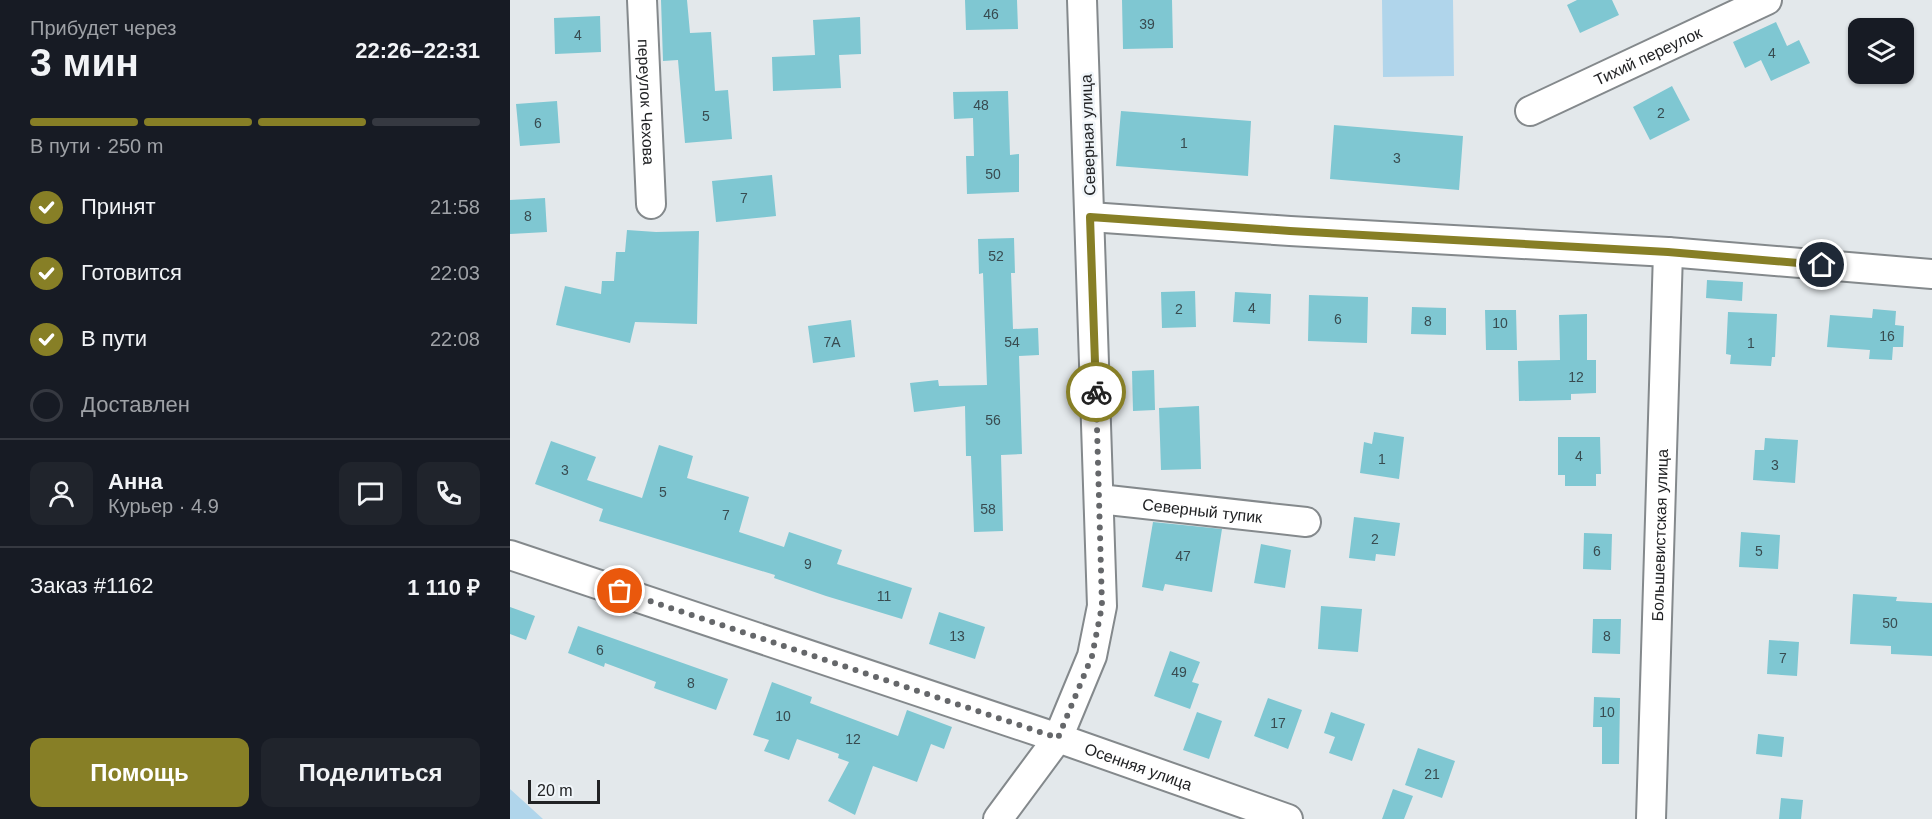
<!DOCTYPE html>
<html lang="ru">
<meta charset="utf-8">
<style>
body{margin:0;font-family:Helvetica,sans-serif;background:#20242c;color:#f1f3f6;height:100vh;display:flex;flex-direction:column;font-size:22px;white-space:nowrap}
*{box-sizing:border-box;margin:0}
p{font-size:20px;color:#9ea1a6}
.icon{flex:none;width:33px;height:33px;fill:none;stroke:currentColor;stroke-width:2;stroke-linecap:round;stroke-linejoin:round}
.map{position:relative;flex:1;overflow:hidden}
.sheet{display:flex;flex-direction:column;background:#171b24;width:510px}
.sheet>*{flex:none}
.tools{position:absolute;left:1338px;top:18px;display:grid;gap:12px}
.tools a{display:grid;place-items:center;width:66px;height:66px;border-radius:12px;background:#171b24;box-shadow:0 2px 4px #0004;font-size:30px}
.scale{position:absolute;left:18px;bottom:15px;width:72px;box-sizing:border-box;padding-left:6px;border:3px solid #212224;border-top:0;font-size:16px;line-height:21px;white-space:nowrap;color:#212224;-webkit-text-stroke:4px #f0f5f9;paint-order:stroke}
.pin{position:absolute;display:grid;place-items:center;width:51px;height:51px;color:#fff;margin:-26px;border:3px solid #fff;border-radius:50%;box-shadow:0 2px 6px #0007}
.courier{position:absolute;display:grid;place-items:center;width:60px;height:60px;margin:-30px;border:4px solid #877f26;border-radius:50%;background:#fff;color:#222;box-shadow:0 2px 8px #0007}
.headline em{font-style:normal;font-weight:600}
.headline div{display:flex;flex-direction:column-reverse}
.headline{display:flex;align-items:center;justify-content:space-between;height:102px;padding:0 30px}
h1{font-size:39px;font-weight:600;line-height:45px}
.bar{display:grid;grid-template-columns:repeat(4,1fr);gap:9px 6px;align-content:center;height:72px;padding:0 30px}
.bar i{height:8px;border-radius:4px;background:#363941}
.bar .active{background:#877f26}
.bar p{grid-column:span 4}
.line{display:flex;align-items:center;gap:15px;padding:0 30px;border-top:2px solid #363941}
.line div{flex:1}
.round{display:grid;place-items:center;flex:none;width:63px;height:63px;border-radius:12px;background:#20242c}
ol{padding:0 30px;list-style:none}
li{display:flex;align-items:center;gap:18px;height:66px}
li p{margin-inline-start:auto}
li .icon{padding:6px;border-radius:50%;background:#877f26;color:#fff;stroke-width:4}
li:last-child{color:#9ea1a6}
li i{width:33px;height:33px;border:3px solid #363941;border-radius:50%}
.button{display:flex;gap:12px;margin-top:auto;padding:12px 30px}
.button a{flex:1;height:69px;border-radius:12px;background:#877f26;color:#fff;font-size:24px;font-weight:600;line-height:69px;text-align:center}
.button a+a{background:#20242c;color:#f1f3f6}
main{display:flex;flex:1;min-height:0}
.map>svg:first-child{display:block}
.green{fill:#b0d5eb}
.building{fill:#7fc7d2}
.lines{fill:none;stroke-linecap:round;stroke-linejoin:round}
.minor-casing{stroke:#84898c;stroke-width:32}
.minor{stroke:#fff;stroke-width:28}
.done{stroke:#65676a;stroke-width:6;stroke-dasharray:0 10.8}
.route{stroke:#877f26;stroke-width:8}
.labels{text-anchor:middle;dominant-baseline:central;stroke-width:5;stroke-linejoin:round;paint-order:stroke}
.number-label{font-size:14px;fill:#384b50}
.street-label{font-size:16px;fill:#212224;stroke:#f0f5f9}
</style>
<main>
<section class="sheet">
<div class="headline"><div><h1>3 мин</h1><p>Прибудет через</p></div><em>22:26–22:31</em></div>
<div class="bar"><i class="active"></i><i class="active"></i><i class="active"></i><i></i><p>В пути · 250 m</p></div>
<ol>
<li><svg class="icon" aria-label="check" viewBox="0 0 24 24"><path d="M5 12l5 5 9-10"/></svg>Принят<p>21:58</p></li>
<li><svg class="icon" aria-label="check" viewBox="0 0 24 24"><path d="M5 12l5 5 9-10"/></svg>Готовится<p>22:03</p></li>
<li><svg class="icon" aria-label="check" viewBox="0 0 24 24"><path d="M5 12l5 5 9-10"/></svg>В пути<p>22:08</p></li>
<li><i></i>Доставлен</li>
</ol>
<div class="line" style="height:108px"><a class="round"><svg class="icon" aria-label="person" viewBox="0 0 24 24"><circle cx="12" cy="8" r="4"/><path d="M4 21q1-7 8-7t8 7"/></svg></a><div><b>Анна</b><p>Курьер · 4.9</p></div><a class="round"><svg class="icon" aria-label="chat" viewBox="0 0 24 24"><path d="M4 5h16v11H9l-5 4z"/></svg></a><a class="round"><svg class="icon" aria-label="phone" viewBox="0 0 24 24"><path d="M5 4h4l2 5-3 2q2 4 5 5l2-3 5 2v4C11 20 4 13 5 4z"/></svg></a></div>
<div class="line" style="height:78px"><div>Заказ #1162</div><b>1 110 ₽</b></div>
<div class="button"><a>Помощь</a><a>Поделиться</a></div>
</section>
<div class="map">
<svg width="1422" height="819" viewBox="0 0 1422 819">
<rect width="100%" height="100%" fill="#e3e8eb"/>
<path class="green" d="M 872,0 L 943,0 L 944,76 L 873,77 Z
M 0,789 L 33,819 L 0,819 Z"/>
<path class="building" d="M 151,0 L 177,0 L 180,33 L 201,32 L 205,91 L 218,90 L 222,139 L 175,143 L 168,60 L 153,61 Z
M 455,0 L 507,0 L 508,29 L 456,30 Z
M 612,0 L 662,0 L 663,48 L 613,49 Z
M 1067,0 L 1102,0 L 1109,15 L 1070,33 L 1057,5 Z
M 90,16 L 91,52 L 45,54 L 44,18 Z
M 350,17 L 351,54 L 329,55 L 331,88 L 263,91 L 262,57 L 305,55 L 303,20 Z
M 1266,22 L 1277,46 L 1289,40 L 1300,63 L 1261,81 L 1251,60 L 1235,68 L 1223,42 Z
M 1162,86 L 1180,120 L 1140,140 L 1123,107 Z
M 498,91 L 500,155 L 509,154 L 509,192 L 457,194 L 456,156 L 464,156 L 463,118 L 444,119 L 443,92 Z
M 47,101 L 50,143 L 10,146 L 6,104 Z
M 611,111 L 741,121 L 738,176 L 606,166 Z
M 824,125 L 953,136 L 949,190 L 820,179 Z
M 262,175 L 266,216 L 206,222 L 202,181 Z
M 35,198 L 37,232 L 0,234 L 0,200 Z
M 117,230 L 146,232 L 189,231 L 187,324 L 125,322 L 120,343 L 46,325 L 55,286 L 91,294 L 92,281 L 104,281 L 106,252 L 115,252 Z
M 504,238 L 505,273 L 501,273 L 503,329 L 528,328 L 529,355 L 509,356 L 512,454 L 491,455 L 493,531 L 464,532 L 461,456 L 456,456 L 455,406 L 404,412 L 400,383 L 428,380 L 429,386 L 477,385 L 473,273 L 469,274 L 468,239 Z
M 1197,280 L 1233,282 L 1232,301 L 1196,298 Z
M 685,291 L 686,327 L 652,328 L 651,292 Z
M 725,292 L 761,294 L 760,324 L 723,322 Z
M 799,295 L 858,297 L 857,343 L 798,341 Z
M 902,307 L 936,308 L 936,335 L 901,334 Z
M 1363,309 L 1386,311 L 1385,325 L 1394,326 L 1393,347 L 1383,347 L 1382,360 L 1359,359 L 1360,350 L 1317,347 L 1320,315 L 1362,318 Z
M 975,310 L 1006,310 L 1007,350 L 976,350 Z
M 1218,312 L 1267,314 L 1265,357 L 1262,357 L 1261,366 L 1220,364 L 1221,355 L 1216,354 Z
M 1077,314 L 1077,360 L 1086,360 L 1086,393 L 1061,394 L 1061,400 L 1009,401 L 1008,361 L 1050,360 L 1049,315 Z
M 341,320 L 345,357 L 303,363 L 298,326 Z
M 644,370 L 645,410 L 623,411 L 622,371 Z
M 689,406 L 691,469 L 651,470 L 649,408 Z
M 864,432 L 894,437 L 889,479 L 850,473 L 854,442 L 862,444 Z
M 1048,437 L 1090,437 L 1091,474 L 1086,474 L 1086,486 L 1055,486 L 1055,475 L 1048,475 Z
M 1255,438 L 1288,440 L 1285,483 L 1243,480 L 1245,450 L 1254,450 Z
M 41,441 L 86,457 L 77,480 L 132,498 L 149,445 L 183,456 L 177,478 L 239,497 L 229,532 L 274,547 L 279,532 L 332,550 L 327,564 L 402,588 L 392,619 L 316,596 L 264,578 L 265,575 L 89,521 L 93,509 L 25,484 Z
M 844,517 L 890,523 L 885,556 L 866,554 L 865,561 L 839,558 Z
M 643,522 L 712,529 L 702,592 L 655,584 L 653,591 L 632,587 Z
M 1231,532 L 1270,535 L 1268,569 L 1229,567 Z
M 1074,533 L 1102,534 L 1101,570 L 1073,569 Z
M 751,544 L 781,550 L 775,588 L 744,583 Z
M 1343,594 L 1387,597 L 1386,601 L 1422,603 L 1422,656 L 1381,654 L 1381,646 L 1340,644 Z
M 811,606 L 852,609 L 848,652 L 808,649 Z
M 0,607 L 25,616 L 16,640 L 0,634 Z
M 429,612 L 475,627 L 465,659 L 419,644 Z
M 1083,619 L 1111,619 L 1110,654 L 1082,653 Z
M 68,626 L 218,679 L 206,710 L 144,688 L 146,682 L 95,663 L 94,667 L 58,653 Z
M 1259,640 L 1289,642 L 1287,676 L 1257,674 Z
M 660,651 L 690,662 L 682,682 L 689,684 L 680,709 L 644,696 Z
M 262,682 L 302,697 L 300,703 L 388,736 L 397,710 L 442,727 L 434,749 L 421,744 L 407,782 L 363,766 L 345,815 L 318,801 L 339,762 L 328,758 L 329,754 L 287,739 L 279,760 L 254,751 L 259,740 L 243,735 Z
M 1084,697 L 1110,698 L 1109,764 L 1092,764 L 1092,727 L 1083,727 Z
M 758,698 L 792,710 L 778,749 L 744,736 Z
M 687,712 L 712,721 L 699,759 L 673,750 Z
M 821,712 L 855,724 L 842,761 L 819,753 L 825,737 L 814,733 Z
M 1248,734 L 1274,737 L 1272,757 L 1246,754 Z
M 908,748 L 945,761 L 932,798 L 895,785 Z
M 883,789 L 903,796 L 894,819 L 872,819 Z
M 1271,798 L 1293,800 L 1291,819 L 1269,819 Z"/>
<g class="lines">
<g class="minor-casing">
<g id="minor">
<path id="s1" d="M 132,0 L 141,204"/>
<path id="s2" d="M 1020,111 L 1257,0"/>
<path d="M 580,217 L 780,231 L 1158,252 L 1422,274"/>
<path id="s3" d="M 589,499 L 796,522"/>
<path id="s4" d="M 0,555 L 548,738 L 778,819"/>
<path d="M 488,819 L 548,738 L 582,656 L 592,606 L 572,0"/>
<path id="s5" d="M 1141,819 L 1158,252"/>
</g>
</g>
<use href="#minor" class="minor"/>
</g>
<g class="lines">
<path class="done" d="M 110,591 L 548,738 L 582,656 L 592,606 L 586,392"/>
<path class="route" d="M 586,392 L 580,217 L 780,231 L 1158,252 L 1312,265"/>
</g>
<g class="labels">
<g class="number-label">
<text x="481" y="14">46</text>
<text x="637" y="24">39</text>
<text x="68" y="35">4</text>
<text x="1262" y="53">4</text>
<text x="471" y="105">48</text>
<text x="1151" y="113">2</text>
<text x="196" y="116">5</text>
<text x="28" y="123">6</text>
<text x="674" y="143">1</text>
<text x="887" y="158">3</text>
<text x="483" y="174">50</text>
<text x="234" y="198">7</text>
<text x="18" y="216">8</text>
<text x="486" y="256">52</text>
<text x="742" y="308">4</text>
<text x="669" y="309">2</text>
<text x="828" y="319">6</text>
<text x="918" y="321">8</text>
<text x="990" y="323">10</text>
<text x="1377" y="336">16</text>
<text x="322" y="342">7А</text>
<text x="502" y="342">54</text>
<text x="1241" y="343">1</text>
<text x="1066" y="377">12</text>
<text x="483" y="420">56</text>
<text x="1069" y="456">4</text>
<text x="872" y="459">1</text>
<text x="1265" y="465">3</text>
<text x="55" y="470">3</text>
<text x="153" y="492">5</text>
<text x="478" y="509">58</text>
<text x="216" y="515">7</text>
<text x="865" y="539">2</text>
<text x="1087" y="551">6</text>
<text x="1249" y="551">5</text>
<text x="673" y="556">47</text>
<text x="298" y="564">9</text>
<text x="374" y="596">11</text>
<text x="1380" y="623">50</text>
<text x="447" y="636">13</text>
<text x="1097" y="636">8</text>
<text x="90" y="650">6</text>
<text x="1273" y="658">7</text>
<text x="669" y="672">49</text>
<text x="181" y="683">8</text>
<text x="1097" y="712">10</text>
<text x="273" y="716">10</text>
<text x="768" y="723">17</text>
<text x="343" y="739">12</text>
<text x="922" y="774">21</text>
</g>
<g class="street-label">
<text stroke="none"><textPath href="#s2" startOffset="130">Тихий переулок</textPath></text>
<text stroke="none"><textPath href="#s1" startOffset="102">переулок Чехова</textPath></text>
<text transform="translate(578 135) rotate(-92)">Северная улица</text>
<text stroke="none"><textPath href="#s3" startOffset="104">Северный тупик</textPath></text>
<text stroke="none"><textPath href="#s5" startOffset="284">Большевистская улица</textPath></text>
<text stroke="none"><textPath href="#s4" startOffset="663">Осенняя улица</textPath></text>
</g>
</g>
</svg>
<div class="tools">
<a><svg class="icon" aria-label="layers" viewBox="0 0 24 24"><path d="M12 4l9 5-9 5-9-5zM3 14l9 5 9-5"/></svg></a>
</div>
<div class="scale">20 m</div>
<div class="pin" style="left:110px;top:591px;background:#ea580c"><svg class="icon" aria-label="bag" viewBox="0 0 24 24"><path d="M5 8h14l-1 12H6zM9 8a3 3 0 0 1 6 0"/></svg></div>
<div class="pin" style="left:1312px;top:265px;background:#1f2937"><svg class="icon" aria-label="home" viewBox="0 0 24 24"><path d="M3 11l9-7 9 7M6 9v11h12V9"/></svg></div>
<div class="courier" style="left:586px;top:392px"><svg class="icon" aria-label="bike" viewBox="0 0 24 24"><circle cx="6" cy="16" r="4"/><circle cx="18" cy="16" r="4"/><path d="M6 16l4-8h5l3 8M10 8l3 8H6M13 5h3"/></svg></div>
</div>
</main>
